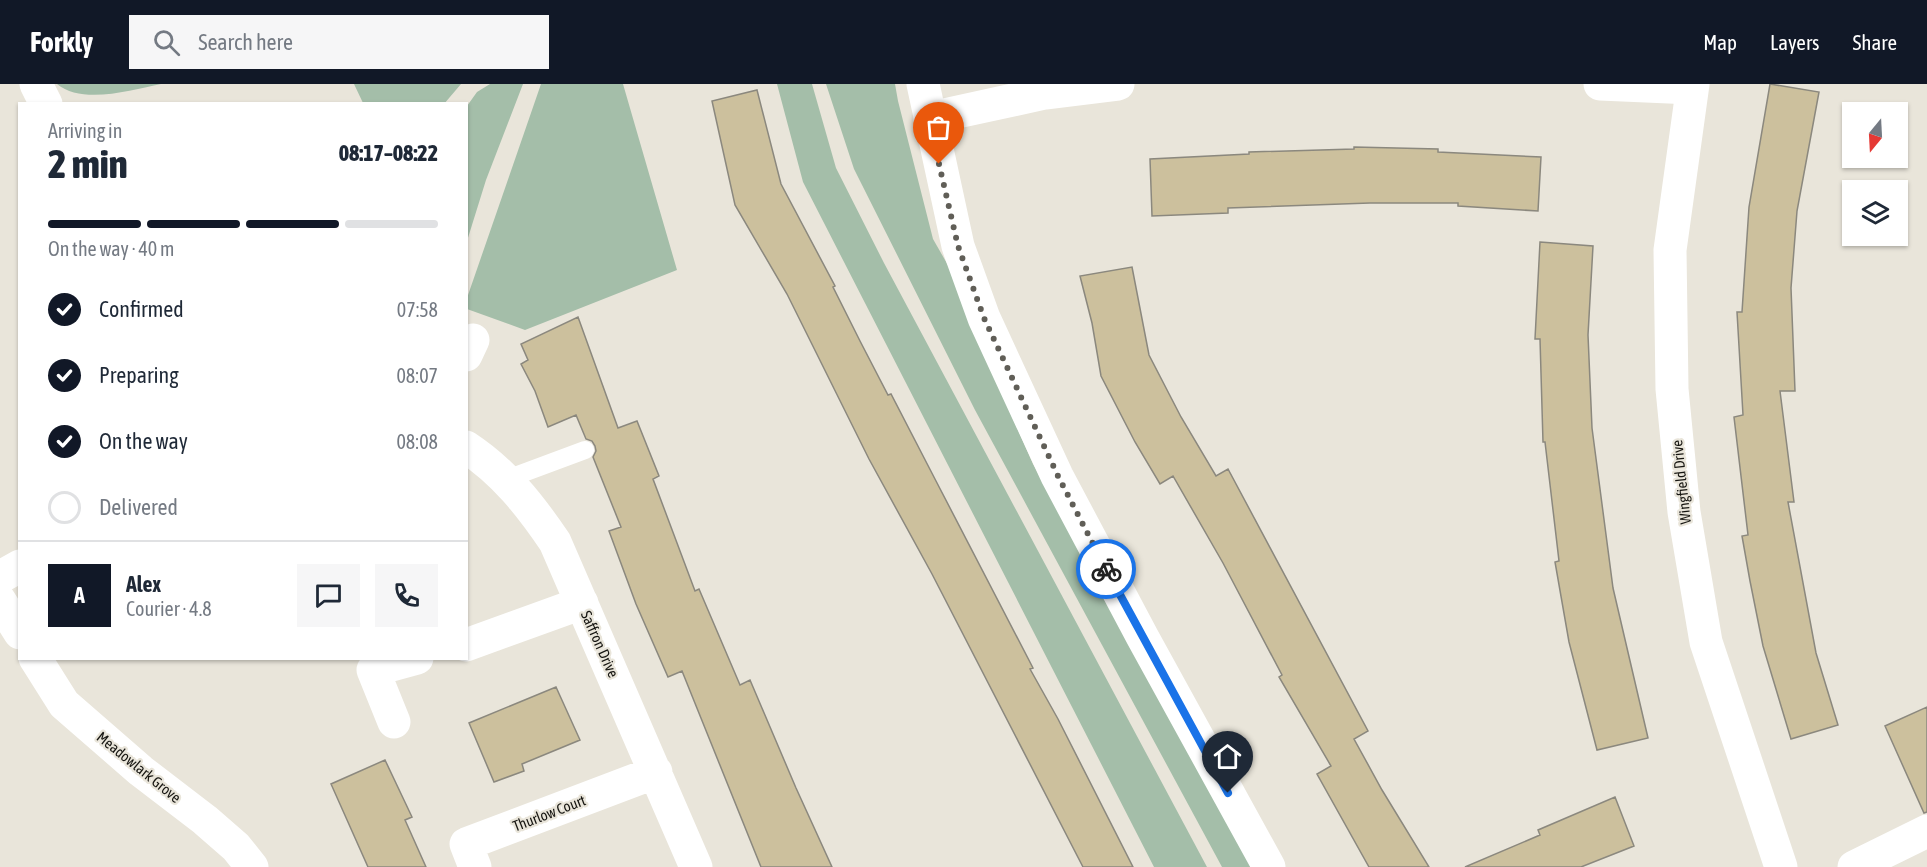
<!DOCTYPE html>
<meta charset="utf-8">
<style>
body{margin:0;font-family:"Asap Condensed",sans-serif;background:#f6f6f7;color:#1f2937;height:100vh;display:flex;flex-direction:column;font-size:22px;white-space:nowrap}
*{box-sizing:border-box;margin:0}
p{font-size:20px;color:#747a83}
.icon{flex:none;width:33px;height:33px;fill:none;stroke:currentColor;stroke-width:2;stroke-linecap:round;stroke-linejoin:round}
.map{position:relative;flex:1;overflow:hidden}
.sheet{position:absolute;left:18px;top:18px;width:450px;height:558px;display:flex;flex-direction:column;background:#fff;border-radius:0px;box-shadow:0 2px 4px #0004}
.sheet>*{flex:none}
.needle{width:39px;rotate:198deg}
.controls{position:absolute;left:1842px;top:18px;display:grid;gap:12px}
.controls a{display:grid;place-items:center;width:66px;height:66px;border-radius:0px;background:#fff;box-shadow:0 2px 4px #0004;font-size:30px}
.pin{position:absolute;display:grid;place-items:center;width:51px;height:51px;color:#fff;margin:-62px -26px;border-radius:50% 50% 50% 0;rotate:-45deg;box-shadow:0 0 6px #0007}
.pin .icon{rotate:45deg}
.courier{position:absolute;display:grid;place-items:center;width:60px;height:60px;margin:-30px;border:4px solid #1a73e8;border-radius:50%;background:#fff;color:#222;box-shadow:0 2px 8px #0007}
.overview em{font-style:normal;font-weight:800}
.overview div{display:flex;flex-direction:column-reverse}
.overview{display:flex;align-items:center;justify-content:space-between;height:102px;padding:0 30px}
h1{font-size:39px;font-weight:800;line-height:45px}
.bar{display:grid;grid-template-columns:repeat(4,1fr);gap:9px 6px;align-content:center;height:72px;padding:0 30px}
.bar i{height:8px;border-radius:4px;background:#e0e1e3}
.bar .current{background:#111827}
.bar p{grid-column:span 4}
.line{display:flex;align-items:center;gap:15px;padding:0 30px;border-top:2px solid #e0e1e3}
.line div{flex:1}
.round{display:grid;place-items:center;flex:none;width:63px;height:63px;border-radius:0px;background:#f6f6f7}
ol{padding:0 30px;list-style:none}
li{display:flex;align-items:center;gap:18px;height:66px}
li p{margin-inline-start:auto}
li .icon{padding:6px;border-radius:50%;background:#111827;color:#fff;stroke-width:4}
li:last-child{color:#747a83}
li i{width:33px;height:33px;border:3px solid #e0e1e3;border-radius:50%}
header{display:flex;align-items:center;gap:36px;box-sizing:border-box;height:84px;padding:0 30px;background:#111827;color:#fff}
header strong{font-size:28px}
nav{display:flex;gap:33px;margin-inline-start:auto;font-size:21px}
.search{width:420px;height:54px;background:#f6f6f7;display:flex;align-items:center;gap:15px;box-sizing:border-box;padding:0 21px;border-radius:0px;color:#747a83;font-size:22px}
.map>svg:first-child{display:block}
.green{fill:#a4bea9}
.building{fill:#ccc09d;stroke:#8b887e;stroke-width:1.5}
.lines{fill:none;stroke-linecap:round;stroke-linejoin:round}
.service{stroke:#fff;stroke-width:18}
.minor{stroke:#fff;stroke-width:33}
.tertiary{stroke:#fff;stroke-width:33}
.done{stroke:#605e57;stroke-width:6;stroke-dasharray:0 10.8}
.route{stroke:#1a73e8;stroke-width:8}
.labels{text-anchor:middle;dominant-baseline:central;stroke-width:4.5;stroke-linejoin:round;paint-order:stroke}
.street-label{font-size:15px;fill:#161511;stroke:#e9e5da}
</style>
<header>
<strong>Forkly</strong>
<div class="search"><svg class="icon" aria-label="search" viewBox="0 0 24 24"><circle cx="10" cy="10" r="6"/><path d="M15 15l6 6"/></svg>Search here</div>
<nav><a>Map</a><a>Layers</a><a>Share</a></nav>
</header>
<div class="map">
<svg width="1927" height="783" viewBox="0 0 1927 783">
<rect width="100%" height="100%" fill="#e9e5da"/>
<path class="green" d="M 57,0 L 161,0 C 132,6 82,21 57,0 Z
M 354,0 L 461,0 L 444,20 L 363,19 Z
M 490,0 L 523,0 L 486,96 L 467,157 L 467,22 L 477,8 Z
M 541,0 L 623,0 L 677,186 L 525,246 L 467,225 L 467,214 Z
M 777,0 L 812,0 L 836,84 L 884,179 L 1207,783 L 1154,783 L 803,98 Z
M 826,0 L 895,0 L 898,17 L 933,155 L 957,197 L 987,276 L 1033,380 L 1256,783 L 1222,783 L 975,326 L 854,85 Z"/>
<path class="building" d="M 1770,0 L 1819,8 L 1797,127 L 1791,204 L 1795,307 L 1780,307 L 1794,418 L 1788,418 L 1816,569 L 1838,641 L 1791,655 L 1763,562 L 1750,497 L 1742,452 L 1748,451 L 1734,333 L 1743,331 L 1737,228 L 1742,228 L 1749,123 Z
M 757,6 L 781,100 L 835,202 L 833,203 L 860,257 L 888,311 L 891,310 L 936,397 L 1033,584 L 1030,585 L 1058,635 L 1133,783 L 1083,783 L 932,490 L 869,375 L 787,210 L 735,121 L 712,17 Z
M 1354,63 L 1438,65 L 1438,68 L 1541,73 L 1538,127 L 1458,122 L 1458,119 L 1370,119 L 1228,124 L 1228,129 L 1152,132 L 1150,75 L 1249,70 L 1249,68 L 1354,65 Z
M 1540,158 L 1593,162 L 1588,251 L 1592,344 L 1613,504 L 1648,654 L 1597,666 L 1569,558 L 1555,478 L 1559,477 L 1545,358 L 1543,358 L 1540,255 L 1535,255 Z
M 1132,183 L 1149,271 L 1181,333 L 1216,392 L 1228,385 L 1368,647 L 1354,655 L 1382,706 L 1429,783 L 1369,783 L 1317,690 L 1331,682 L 1279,593 L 1282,591 L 1223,479 L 1173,392 L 1160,400 L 1135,358 L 1101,292 L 1092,239 L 1080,192 Z
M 578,233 L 618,344 L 637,337 L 659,392 L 653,395 L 695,507 L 699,505 L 740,601 L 750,596 L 796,704 L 832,783 L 761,783 L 682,587 L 668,593 L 636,520 L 609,447 L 621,443 L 593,373 L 596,367 L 595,362 L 592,357 L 586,355 L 576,331 L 548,343 L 535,307 L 521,280 L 528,276 L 521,260 Z
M 556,603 L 580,656 L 522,680 L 524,687 L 494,698 L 469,639 Z
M 1927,623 L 1927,728 L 1924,729 L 1885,642 Z
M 385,676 L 412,733 L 405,736 L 426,783 L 368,783 L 331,700 Z
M 1615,713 L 1634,762 L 1581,783 L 1465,783 L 1540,751 L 1538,746 Z"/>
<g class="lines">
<path class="service" d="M 507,395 L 585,366"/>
<path class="minor" d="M 36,0 L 46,20
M 1600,0 L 1692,4
M 1693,0 L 1670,166 L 1672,305 L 1684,428 L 1706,558 L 1781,783
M 930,34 L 1045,9 L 1118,0
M 466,271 L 473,256
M 466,363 C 504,388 530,421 555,458 L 696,783
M 0,493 L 20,482
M 0,517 L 20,549
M 466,561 L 582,519
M 35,574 L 64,620 L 141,687 L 205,736 L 236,763 L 252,783
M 394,638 L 373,586 L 417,574
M 475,783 L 466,760 L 656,688
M 1854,783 L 1927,747"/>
<path class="tertiary" d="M 923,0 L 958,162 L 984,234 L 1057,392 L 1143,554 L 1269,783"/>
</g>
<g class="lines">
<path class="done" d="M 939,80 L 958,162 L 984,234 L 1058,392 L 1106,485"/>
<path class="route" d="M 1106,485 L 1228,709"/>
</g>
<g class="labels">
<g class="street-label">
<text transform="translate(1681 398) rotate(-96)">Wingfield Drive</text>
<text transform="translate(600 560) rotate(66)">Saffron Drive</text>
<text transform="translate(139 683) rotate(39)">Meadowlark Grove</text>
<text transform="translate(549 729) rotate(-21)">Thurlow Court</text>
</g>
</g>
</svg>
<div class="controls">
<a><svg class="needle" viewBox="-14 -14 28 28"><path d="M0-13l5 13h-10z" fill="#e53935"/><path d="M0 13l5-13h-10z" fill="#747a83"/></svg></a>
<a><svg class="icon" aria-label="layers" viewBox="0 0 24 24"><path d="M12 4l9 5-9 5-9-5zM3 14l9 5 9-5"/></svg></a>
</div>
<div class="pin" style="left:939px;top:80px;background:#ea580c"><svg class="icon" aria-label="bag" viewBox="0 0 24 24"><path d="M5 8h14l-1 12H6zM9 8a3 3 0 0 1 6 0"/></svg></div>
<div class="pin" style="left:1228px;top:709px;background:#1f2937"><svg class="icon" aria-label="home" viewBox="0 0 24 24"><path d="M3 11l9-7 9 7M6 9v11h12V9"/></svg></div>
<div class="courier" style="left:1106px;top:485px"><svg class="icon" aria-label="bike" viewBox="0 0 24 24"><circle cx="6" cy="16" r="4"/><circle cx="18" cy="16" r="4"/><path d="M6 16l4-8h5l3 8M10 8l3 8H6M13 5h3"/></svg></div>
<section class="sheet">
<div class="overview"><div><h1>2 min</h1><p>Arriving in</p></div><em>08:17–08:22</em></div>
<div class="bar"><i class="current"></i><i class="current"></i><i class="current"></i><i></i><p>On the way · 40 m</p></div>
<ol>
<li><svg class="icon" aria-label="check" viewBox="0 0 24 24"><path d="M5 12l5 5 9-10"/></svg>Confirmed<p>07:58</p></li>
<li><svg class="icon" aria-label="check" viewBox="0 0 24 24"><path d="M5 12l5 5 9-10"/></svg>Preparing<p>08:07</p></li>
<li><svg class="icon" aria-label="check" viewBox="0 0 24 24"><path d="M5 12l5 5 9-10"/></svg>On the way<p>08:08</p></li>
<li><i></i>Delivered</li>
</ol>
<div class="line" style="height:108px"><b class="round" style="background:#111827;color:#fff">A</b><div><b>Alex</b><p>Courier · 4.8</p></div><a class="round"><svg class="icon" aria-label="chat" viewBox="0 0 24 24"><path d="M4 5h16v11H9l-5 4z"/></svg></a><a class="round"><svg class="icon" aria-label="phone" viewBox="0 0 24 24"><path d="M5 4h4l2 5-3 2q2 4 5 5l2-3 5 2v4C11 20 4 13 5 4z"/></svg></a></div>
</section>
</div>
